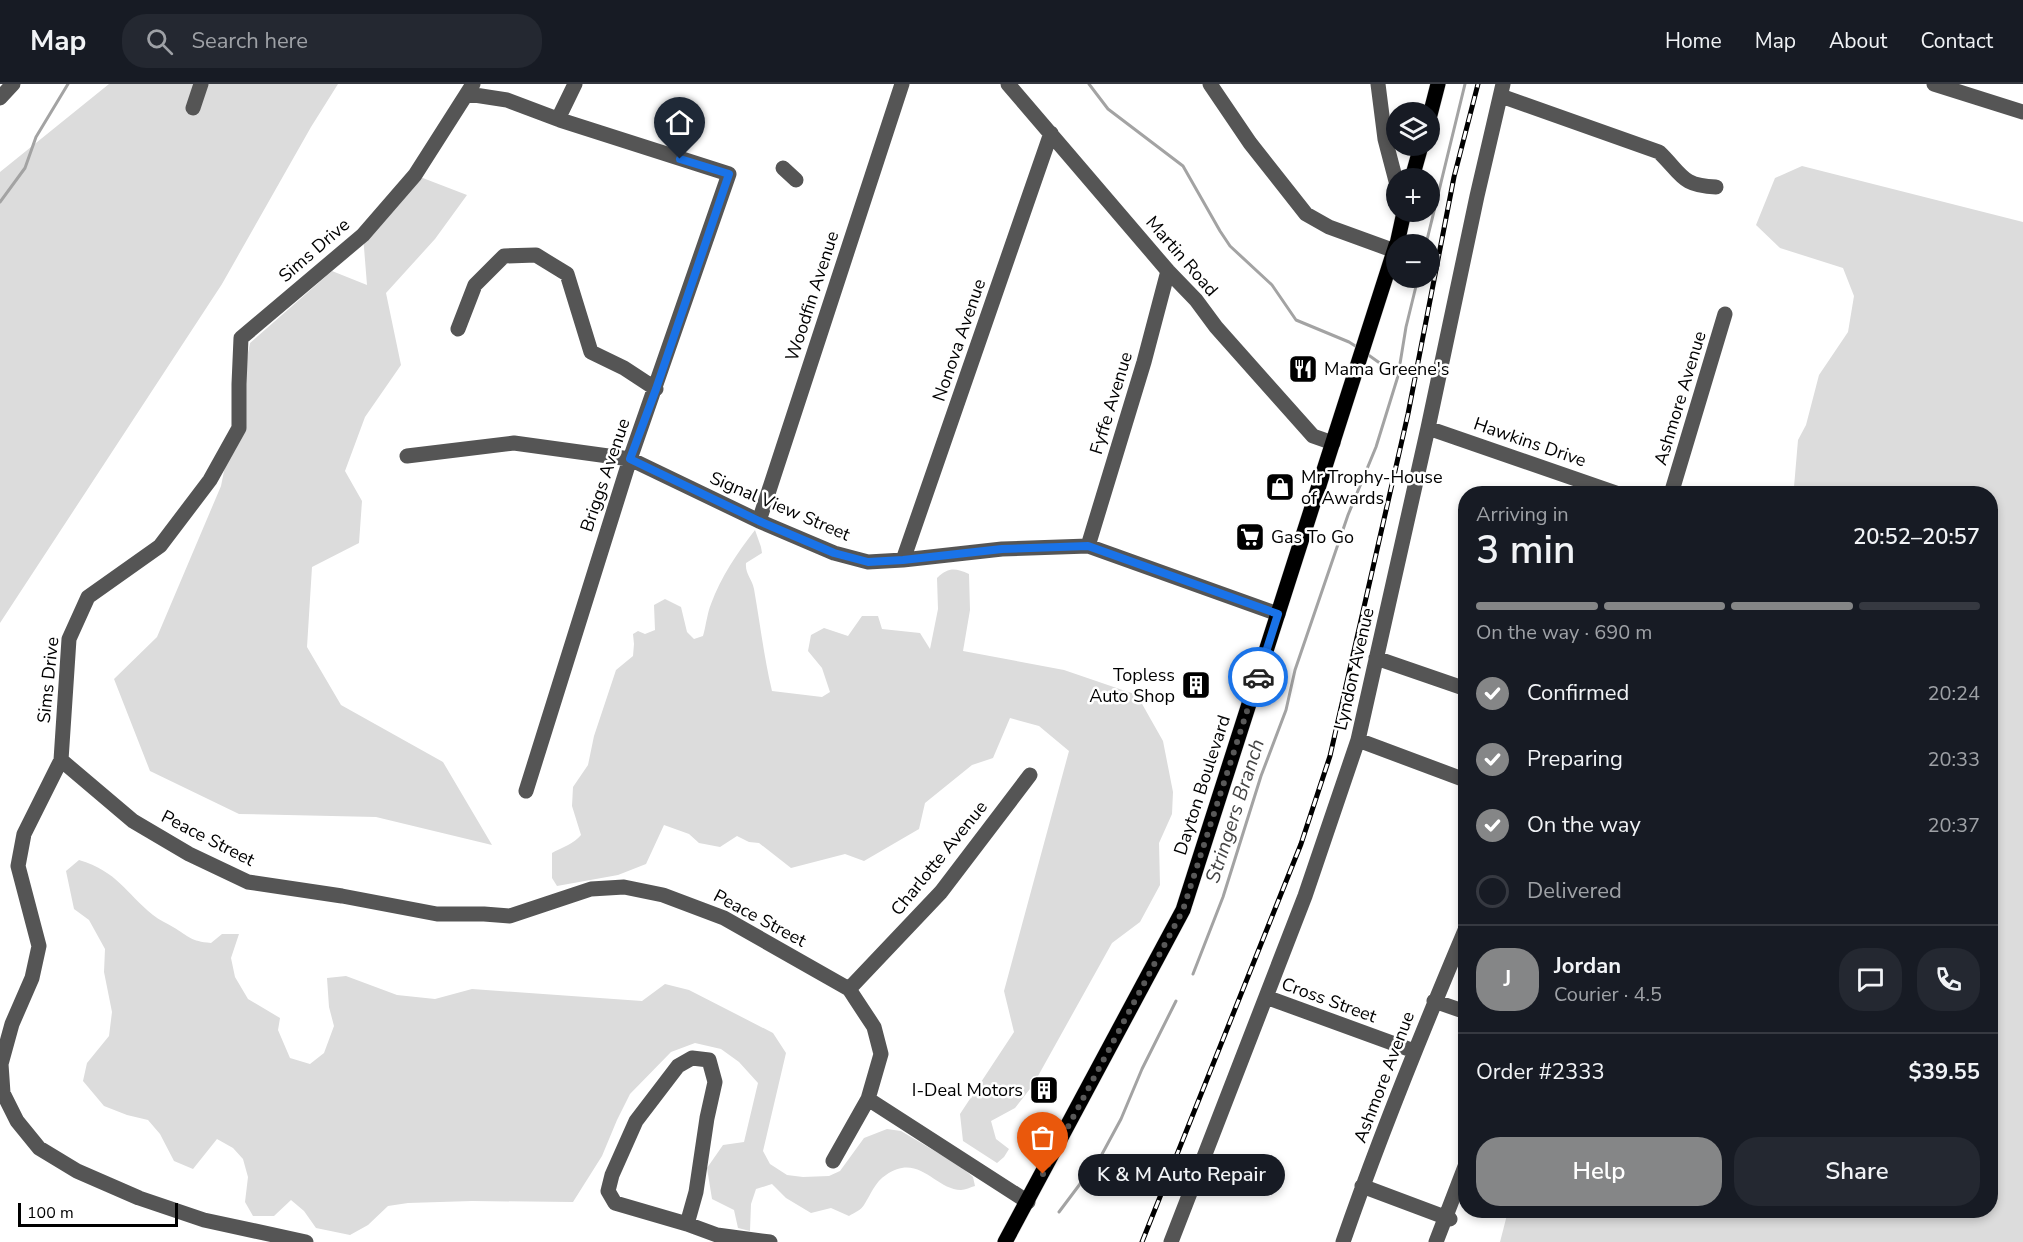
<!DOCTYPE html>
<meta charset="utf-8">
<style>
body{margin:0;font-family:"Nunito Sans",sans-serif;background:#242831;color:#f1f3f6;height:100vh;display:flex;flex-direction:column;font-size:22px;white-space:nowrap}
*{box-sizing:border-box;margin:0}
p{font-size:20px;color:#9ea1a6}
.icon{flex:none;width:33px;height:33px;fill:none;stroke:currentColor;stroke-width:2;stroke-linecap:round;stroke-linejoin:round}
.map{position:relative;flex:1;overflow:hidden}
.drawer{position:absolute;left:1458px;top:402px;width:540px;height:732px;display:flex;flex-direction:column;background:#171b24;border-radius:24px;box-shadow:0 3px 9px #0003}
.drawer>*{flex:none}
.tools{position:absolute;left:1386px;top:18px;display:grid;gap:12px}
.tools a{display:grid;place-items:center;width:54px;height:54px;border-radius:50%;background:#171b24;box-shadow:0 3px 9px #0003;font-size:30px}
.scale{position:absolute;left:18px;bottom:15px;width:160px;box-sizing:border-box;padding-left:6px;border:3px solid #000;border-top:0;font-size:16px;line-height:21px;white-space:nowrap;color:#000;-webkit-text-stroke:4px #fff;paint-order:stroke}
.pin{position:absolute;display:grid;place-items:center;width:51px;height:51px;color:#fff;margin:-62px -26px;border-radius:50% 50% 50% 0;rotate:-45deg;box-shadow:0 0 6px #0007}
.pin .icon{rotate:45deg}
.courier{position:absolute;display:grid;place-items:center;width:60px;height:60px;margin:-30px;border:4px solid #1a73e8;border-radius:50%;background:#fff;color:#222;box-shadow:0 2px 8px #0007}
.bubble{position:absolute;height:42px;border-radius:21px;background:#171b24;box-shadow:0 3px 9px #0003;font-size:20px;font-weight:600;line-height:42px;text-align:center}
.summary em{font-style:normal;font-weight:600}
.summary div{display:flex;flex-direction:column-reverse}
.summary{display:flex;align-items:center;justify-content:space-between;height:102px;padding:0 18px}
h1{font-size:39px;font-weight:600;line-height:45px}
.bar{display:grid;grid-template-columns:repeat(4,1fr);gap:9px 6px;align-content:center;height:72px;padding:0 18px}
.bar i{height:8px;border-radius:4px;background:#363941}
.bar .selected{background:#858687}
.bar p{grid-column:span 4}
.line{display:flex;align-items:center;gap:15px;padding:0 18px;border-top:2px solid #363941}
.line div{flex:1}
.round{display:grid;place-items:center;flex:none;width:63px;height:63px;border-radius:24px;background:#242831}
ol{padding:0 18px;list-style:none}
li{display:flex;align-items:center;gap:18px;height:66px}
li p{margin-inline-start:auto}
li .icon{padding:6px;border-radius:50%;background:#858687;color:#fff;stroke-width:4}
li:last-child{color:#9ea1a6}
li i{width:33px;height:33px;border:3px solid #363941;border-radius:50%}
.action{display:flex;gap:12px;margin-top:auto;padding:12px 18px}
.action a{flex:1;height:69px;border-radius:24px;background:#858687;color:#fff;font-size:24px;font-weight:600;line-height:69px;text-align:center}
.action a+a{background:#242831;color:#f1f3f6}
header{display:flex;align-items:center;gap:36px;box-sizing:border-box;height:84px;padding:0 30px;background:#171b24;border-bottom:2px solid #363941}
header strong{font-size:28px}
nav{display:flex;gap:33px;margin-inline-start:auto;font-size:21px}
.search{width:420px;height:54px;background:#242831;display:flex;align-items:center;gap:15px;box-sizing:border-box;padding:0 21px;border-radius:24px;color:#9ea1a6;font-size:22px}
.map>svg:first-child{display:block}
.green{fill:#dcdcdc}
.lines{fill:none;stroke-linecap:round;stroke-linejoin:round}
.stream{stroke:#a3a3a3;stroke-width:3}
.major-casing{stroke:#dbdbdb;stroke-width:16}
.minor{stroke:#555;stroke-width:15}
.major{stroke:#000;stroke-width:15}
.rail-casing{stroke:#000;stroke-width:5}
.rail{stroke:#fff;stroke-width:3;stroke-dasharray:9;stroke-linecap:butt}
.done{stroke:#595959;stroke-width:6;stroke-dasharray:0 10.8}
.route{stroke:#1a73e8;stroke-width:8}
.labels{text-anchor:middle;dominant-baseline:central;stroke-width:5;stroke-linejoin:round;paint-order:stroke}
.street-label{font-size:18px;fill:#000;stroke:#fff}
.poi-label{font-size:18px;fill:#000;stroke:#fff;text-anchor:start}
.water-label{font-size:20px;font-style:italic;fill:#444;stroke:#fff}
</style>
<header>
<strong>Map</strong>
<div class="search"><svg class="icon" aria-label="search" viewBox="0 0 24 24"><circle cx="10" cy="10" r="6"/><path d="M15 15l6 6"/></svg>Search here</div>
<nav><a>Home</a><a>Map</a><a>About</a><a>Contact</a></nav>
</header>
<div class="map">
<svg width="2023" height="1158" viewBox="0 0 2023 1158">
<rect width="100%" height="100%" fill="#fff"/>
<path class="green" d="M 109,0 L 338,0 L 311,43 L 222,200 L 0,539 L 0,88 Z
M 1802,82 L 2023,138 L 2023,1158 L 1500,1158 L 1508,1127 L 1990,1126 L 1990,410 L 1792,409 L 1794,403 L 1798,356 L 1806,341 L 1819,291 L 1848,248 L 1854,212 L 1843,184 L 1780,164 L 1756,141 L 1775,94 Z
M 415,91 L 467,111 L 435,155 L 386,209 L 401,281 L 365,333 L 345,387 L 362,417 L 359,459 L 312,483 L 307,563 L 341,621 L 443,678 L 492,761 L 376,733 L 239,730 L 150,687 L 114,595 L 157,553 L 221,402 L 250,259 L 332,187 L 367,201 L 363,151 Z
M 755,446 L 761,463 L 762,469 L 746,479 C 745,490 752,495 754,505 C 760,539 764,573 772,607 L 822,613 L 830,608 L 822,584 L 808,567 L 811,551 L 824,544 L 848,552 L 862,532 L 878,532 L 882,545 L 920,549 L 930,565 L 938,525 L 937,494 C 949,483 955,484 969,490 L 970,526 L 963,567 L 1064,586 L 1137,611 L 1163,657 L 1173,708 L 1172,730 L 1159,759 L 1160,801 L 1140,838 L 1112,859 L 1033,1001 L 1015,1024 L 991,1037 L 996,1055 L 1009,1065 L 1004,1073 L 997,1079 L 963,1057 L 960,1030 L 1014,948 L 1004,907 L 1069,667 L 1039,642 L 1010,634 L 993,674 L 972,681 L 925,719 L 919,745 L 864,777 L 845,770 L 791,784 L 759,759 L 749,758 L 737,752 L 720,763 L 699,759 L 689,750 L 664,741 L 646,780 L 618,791 L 557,802 L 552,794 L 552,769 C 561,764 575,759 581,751 L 572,722 L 573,703 L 588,681 L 594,652 L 616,586 L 633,572 L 634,560 L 633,550 L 638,547 L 645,550 L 655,546 L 654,521 L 665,515 L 681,523 L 687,548 L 694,555 L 703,552 C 706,542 707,530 711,520 C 721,493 737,469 755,446 Z
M 79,776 C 118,788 125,808 153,831 C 159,836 167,839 173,843 C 190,853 190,857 211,859 L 222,850 L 239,850 L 231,874 L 235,893 L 248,915 L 280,934 L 278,946 L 290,974 L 310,980 L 324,969 L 334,942 L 329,923 L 327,894 L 346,892 L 397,911 L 435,915 L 472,905 L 642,917 L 665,900 L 689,906 L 773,949 L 786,969 L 763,1067 L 770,1080 L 787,1091 L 803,1093 L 829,1092 L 840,1087 L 864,1054 L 887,1045 L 901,1047 L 960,1082 L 973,1093 L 975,1102 C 971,1103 965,1106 961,1106 C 935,1106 919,1068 886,1091 C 875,1098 871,1110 864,1121 C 861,1126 854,1129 849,1132 L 831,1124 L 811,1129 L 786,1114 L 772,1100 L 756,1105 L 751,1120 L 750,1147 L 738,1144 L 734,1126 L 712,1115 L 707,1084 L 723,1061 L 744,1058 L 758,999 L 739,978 L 721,965 L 695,959 L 671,968 L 630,1010 L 617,1036 L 602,1072 L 573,1118 L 472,1117 L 408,1119 L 388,1122 L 368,1141 L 350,1151 L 316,1144 L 304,1127 L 291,1116 L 274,1132 L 253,1132 L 245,1118 L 248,1093 L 243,1075 L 233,1064 L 217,1055 L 193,1085 L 174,1077 L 160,1050 L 148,1036 L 127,1031 L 104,1022 L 83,997 L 87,979 L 109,952 L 112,928 L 104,888 L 105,865 L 89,836 L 74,825 L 66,787 Z"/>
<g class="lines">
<path class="stream" d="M 1089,0 L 1108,25 L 1183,82 L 1220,147 L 1230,162 L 1272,201 L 1296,236 L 1349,258 L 1357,263
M 0,118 L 25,84 L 36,53 L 68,0
M 1426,160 L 1465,0
M 1367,270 L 1398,292
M 1193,890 L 1223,813 L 1261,692 L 1286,626 L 1295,586 L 1348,431 L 1376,363 L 1398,292 L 1406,243 L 1418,194
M 1059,1128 L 1101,1072 L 1121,1035 L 1142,985 L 1176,917"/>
<g class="major-casing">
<path id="major" d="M 1430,31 L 1438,0
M 1412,94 L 1421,62
M 1397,160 L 1404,128
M 1005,1158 L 1183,826 L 1396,161"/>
</g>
<path class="minor" d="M 1008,0 L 1168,187 L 1196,216 L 1216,243 L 1313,352 L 1333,359
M 1210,0 L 1250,59 L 1306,130 L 1329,143 L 1395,167
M 1378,0 L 1385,55 L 1396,97
M 1934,0 L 2023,28
M 468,10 L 507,16 L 560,36 L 729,90 L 630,375 L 526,707
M 1501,12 L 1659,68 C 1682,90 1681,102 1716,103
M 0,14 L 13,0
M 193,24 L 201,0
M 558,35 L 575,0
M 783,84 L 796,96
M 458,245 L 475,201 L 504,172 L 536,171 L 567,190 L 591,268 L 624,284 L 656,305
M 1428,344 L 1619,410
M 407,372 L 514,359 L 630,375 L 759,437 L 834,469 L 868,478 L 903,476 L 1002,465 L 1088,462 L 1278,530
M 1671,410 L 1725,230
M 759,437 L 902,0
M 1088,462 L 1144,278 L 1168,187
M 903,476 L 1051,49
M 1376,574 L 1466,605
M 1358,656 L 1465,696
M 61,676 L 133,737 L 189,770 L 248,798 L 342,812 L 437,830 L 484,830 L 510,832 L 591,805 L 624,803 L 663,811 L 724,834 L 849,905 L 874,943 L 881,970 L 868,1015 L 1028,1118
M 849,905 L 941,808 L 1030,691
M 1266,913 L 1414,967
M 1434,917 L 1466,928
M 833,1077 L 868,1015
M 1362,1102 L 1450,1135
M 687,1140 L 696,1108 L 707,1034 L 715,998 L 709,976 L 692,974 L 678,982 L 636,1037 L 612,1091 L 608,1107 L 615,1119 L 687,1140 L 717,1151 L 770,1158
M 306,1158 L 204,1136 L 139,1114 L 77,1087 L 39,1064 L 17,1037 L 3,1009 L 1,980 L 12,940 L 32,894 L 39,862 L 18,782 L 24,750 L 61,676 L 69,555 L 88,513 L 160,462 L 210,396 L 239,344 L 239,300 L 241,254 L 363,151 L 415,91 L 473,0
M 1171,1158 L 1305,812 L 1358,656 L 1428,344 L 1477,112 L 1503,0
M 1343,1158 C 1380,1051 1422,948 1466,844
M 1436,1158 L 1466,1080"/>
<use href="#major" class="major"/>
<g class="rail-casing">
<path id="rail" d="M 1142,1158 L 1301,760 L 1330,672 L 1408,330 L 1454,93 L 1478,0"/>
</g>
<use href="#rail" class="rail"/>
</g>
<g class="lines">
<path class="done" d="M 1043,1090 L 1183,826 L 1258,593"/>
<path class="route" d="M 680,75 L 729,90 L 656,305 L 630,375 L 759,437 L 834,469 L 868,478 L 903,476 L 1002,465 L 1088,462 L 1278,530 L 1258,593"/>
</g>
<defs>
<g id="restaurant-square" transform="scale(1.5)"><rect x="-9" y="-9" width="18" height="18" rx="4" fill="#000" stroke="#fff"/><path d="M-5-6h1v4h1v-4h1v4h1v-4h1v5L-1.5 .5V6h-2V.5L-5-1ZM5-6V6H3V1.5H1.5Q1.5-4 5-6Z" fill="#fff"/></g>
<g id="shop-square" transform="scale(1.5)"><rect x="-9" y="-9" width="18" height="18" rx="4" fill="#000" stroke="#fff"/><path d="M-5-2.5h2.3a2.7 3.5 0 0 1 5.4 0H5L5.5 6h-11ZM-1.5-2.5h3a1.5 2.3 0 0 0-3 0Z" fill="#fff"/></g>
<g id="supermarket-square" transform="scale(1.5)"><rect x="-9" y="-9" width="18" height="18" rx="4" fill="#000" stroke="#fff"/><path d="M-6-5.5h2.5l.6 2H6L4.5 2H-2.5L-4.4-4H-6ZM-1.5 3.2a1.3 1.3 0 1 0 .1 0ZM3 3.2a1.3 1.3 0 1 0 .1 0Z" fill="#fff"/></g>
<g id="building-square" transform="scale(1.5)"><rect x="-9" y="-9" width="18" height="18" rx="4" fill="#000" stroke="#fff"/><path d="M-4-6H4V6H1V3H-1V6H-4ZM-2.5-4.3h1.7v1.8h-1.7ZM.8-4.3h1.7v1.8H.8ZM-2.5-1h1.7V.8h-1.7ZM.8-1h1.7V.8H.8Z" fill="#fff"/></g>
</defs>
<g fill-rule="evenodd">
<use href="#restaurant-square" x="1303" y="285"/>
<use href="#shop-square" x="1280" y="403"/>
<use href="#supermarket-square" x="1250" y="453"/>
<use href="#building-square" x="1196" y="601"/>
<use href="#building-square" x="1044" y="1006"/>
</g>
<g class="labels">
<g class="street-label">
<text transform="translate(314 166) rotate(-41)">Sims Drive</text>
<text transform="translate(1182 172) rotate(49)">Martin Road</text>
<text transform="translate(812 212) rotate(-72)">Woodfin Avenue</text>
<text transform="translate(959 256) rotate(-71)">Nonova Avenue</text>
<text transform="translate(1680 314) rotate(-73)">Ashmore Avenue</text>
<text transform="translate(1111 319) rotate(-73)">Fyffe Avenue</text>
<text transform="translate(1530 358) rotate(19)">Hawkins Drive</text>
<text transform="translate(605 391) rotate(-71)">Briggs Avenue</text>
<text transform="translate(780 422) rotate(23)">Signal View Street</text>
<text transform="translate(1354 585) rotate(-77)">Lyndon Avenue</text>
<text transform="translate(48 596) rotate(-84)">Sims Drive</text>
<text transform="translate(1202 701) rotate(-72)">Dayton Boulevard</text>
<text transform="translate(208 754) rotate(27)">Peace Street</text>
<text transform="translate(939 774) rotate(-51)">Charlotte Avenue</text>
<text transform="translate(760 834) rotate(28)">Peace Street</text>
<text transform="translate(1329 916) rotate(20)">Cross Street</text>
<text transform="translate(1384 993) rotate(-69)">Ashmore Avenue</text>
</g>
<g class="poi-label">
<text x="1324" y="285">Mama Greene's</text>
<text x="1301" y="393">Mr Trophy-House<tspan x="1301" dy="21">of Awards</tspan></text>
<text x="1271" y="453">Gas To Go</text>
<text x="1175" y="591" text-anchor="end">Topless<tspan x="1175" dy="21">Auto Shop</tspan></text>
<text x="1023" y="1006" text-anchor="end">I-Deal Motors</text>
</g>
<g class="water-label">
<text transform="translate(1235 727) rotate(-72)">Stringers Branch</text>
</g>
</g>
</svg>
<div class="tools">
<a><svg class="icon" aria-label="layers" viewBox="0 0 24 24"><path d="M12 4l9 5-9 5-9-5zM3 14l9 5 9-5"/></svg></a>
<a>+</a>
<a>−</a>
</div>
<div class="scale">100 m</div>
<div class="pin" style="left:1043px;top:1090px;background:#ea580c"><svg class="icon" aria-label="bag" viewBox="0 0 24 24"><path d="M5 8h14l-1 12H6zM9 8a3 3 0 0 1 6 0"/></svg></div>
<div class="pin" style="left:680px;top:75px;background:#1f2937"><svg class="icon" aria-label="home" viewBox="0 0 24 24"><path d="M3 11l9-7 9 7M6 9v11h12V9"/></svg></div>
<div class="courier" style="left:1258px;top:593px"><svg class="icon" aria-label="car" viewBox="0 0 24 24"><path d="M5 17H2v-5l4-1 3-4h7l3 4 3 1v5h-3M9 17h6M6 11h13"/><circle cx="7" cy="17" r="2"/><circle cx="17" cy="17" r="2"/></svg></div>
<div class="bubble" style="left:1078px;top:1070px;width:207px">K &amp; M Auto Repair</div>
<section class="drawer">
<div class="summary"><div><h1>3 min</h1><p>Arriving in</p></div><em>20:52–20:57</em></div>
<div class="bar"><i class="selected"></i><i class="selected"></i><i class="selected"></i><i></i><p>On the way · 690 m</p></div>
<ol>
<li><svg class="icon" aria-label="check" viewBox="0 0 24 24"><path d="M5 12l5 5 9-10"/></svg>Confirmed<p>20:24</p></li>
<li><svg class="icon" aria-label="check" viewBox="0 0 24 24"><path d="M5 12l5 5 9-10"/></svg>Preparing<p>20:33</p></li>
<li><svg class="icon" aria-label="check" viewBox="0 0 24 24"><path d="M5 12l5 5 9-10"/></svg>On the way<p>20:37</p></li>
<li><i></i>Delivered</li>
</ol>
<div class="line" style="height:108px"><b class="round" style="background:#858687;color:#fff">J</b><div><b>Jordan</b><p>Courier · 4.5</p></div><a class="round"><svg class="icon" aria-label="chat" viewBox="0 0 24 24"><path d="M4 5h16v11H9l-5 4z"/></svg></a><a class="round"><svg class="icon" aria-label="phone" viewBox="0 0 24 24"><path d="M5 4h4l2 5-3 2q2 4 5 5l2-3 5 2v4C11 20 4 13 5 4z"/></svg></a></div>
<div class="line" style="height:78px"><div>Order #2333</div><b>$39.55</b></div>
<div class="action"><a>Help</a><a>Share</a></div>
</section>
</div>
